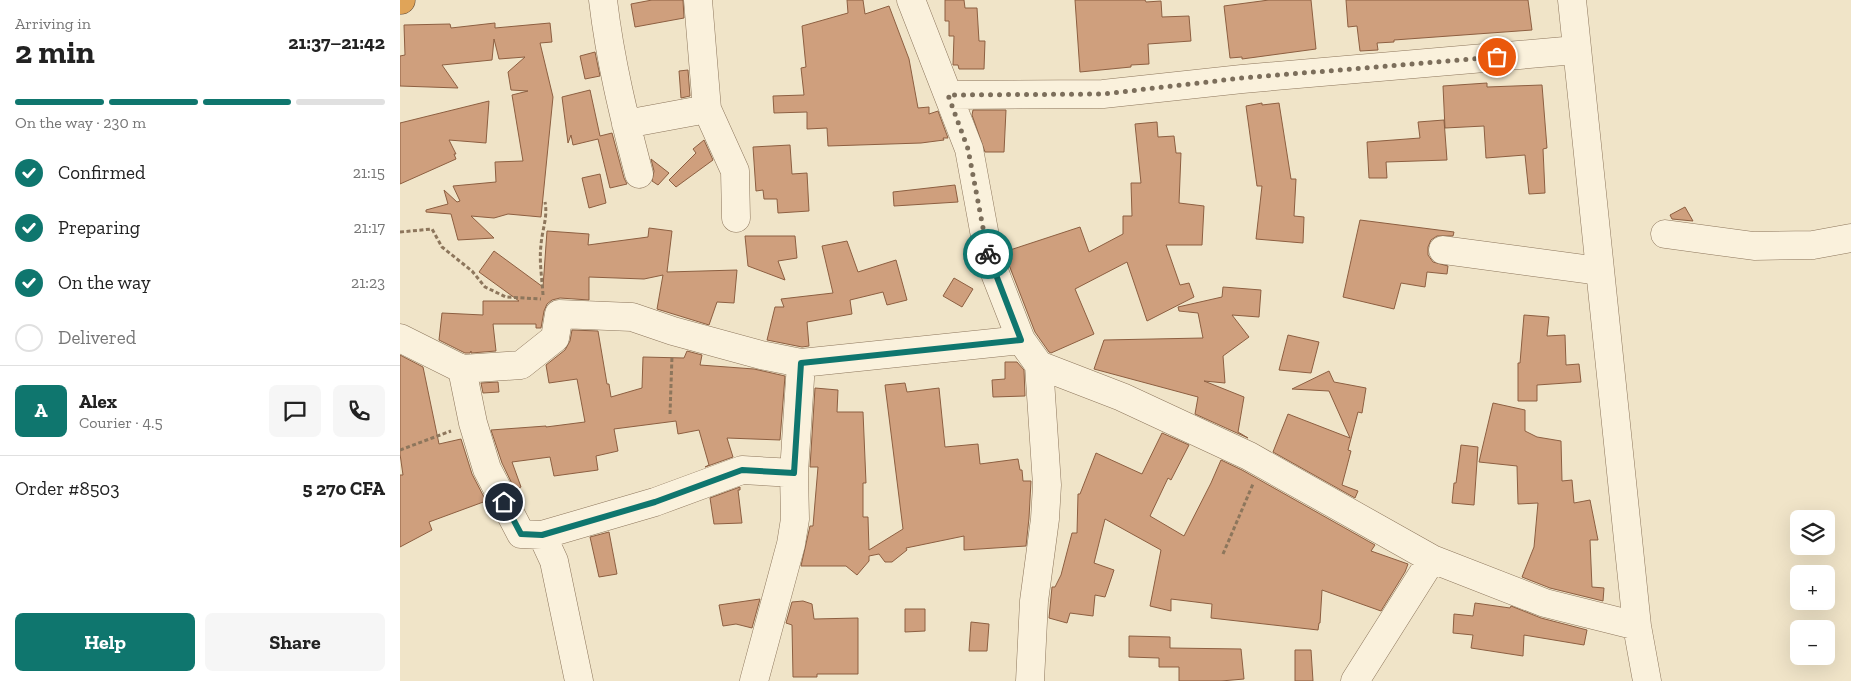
<!DOCTYPE html>
<meta charset="utf-8">
<style>
body{margin:0;font-family:"Zilla Slab",serif;background:#f6f6f6;color:#222;height:100vh;display:flex;flex-direction:column;font-size:19px;white-space:nowrap}
*{box-sizing:border-box;margin:0}
p{font-size:16px;color:#767676}
.icon{flex:none;width:28px;height:28px;fill:none;stroke:currentColor;stroke-width:2;stroke-linecap:round;stroke-linejoin:round}
.map{position:relative;flex:1;overflow:hidden}
.panel{display:flex;flex-direction:column;background:#fff;width:400px}
.panel>*{flex:none}
.controls{position:absolute;left:1390px;top:510px;display:grid;gap:10px}
.controls a{display:grid;place-items:center;width:45px;height:45px;border-radius:8px;background:#fff;box-shadow:0 5px 20px #0002;font-size:25px}
.pin{position:absolute;display:grid;place-items:center;width:42px;height:42px;color:#fff;margin:-21px;border:2px solid #fff;border-radius:50%;box-shadow:0 1px 5px #0007}
.courier{position:absolute;display:grid;place-items:center;width:50px;height:50px;margin:-25px;border:4px solid #0f766e;border-radius:50%;background:#fff;color:#222;box-shadow:0 1px 6px #0007}
.summary em{font-style:normal;font-weight:800}
.summary div{display:flex;flex-direction:column-reverse}
.summary{display:flex;align-items:center;justify-content:space-between;height:85px;padding:0 15px}
h1{font-size:32px;font-weight:800;line-height:38px}
.bar{display:grid;grid-template-columns:repeat(4,1fr);gap:8px 5px;align-content:center;height:60px;padding:0 15px}
.bar i{height:6px;border-radius:4px;background:#e0e0e0}
.bar .selected{background:#0f766e}
.bar p{grid-column:span 4}
.line{display:flex;align-items:center;gap:12px;padding:0 15px;border-top:1px solid #e0e0e0}
.line div{flex:1}
.round{display:grid;place-items:center;flex:none;width:52px;height:52px;border-radius:8px;background:#f6f6f6}
ol{padding:0 15px;list-style:none}
li{display:flex;align-items:center;gap:15px;height:55px}
li p{margin-inline-start:auto}
li .icon{padding:5px;border-radius:50%;background:#0f766e;color:#fff;stroke-width:4}
li:last-child{color:#767676}
li i{width:28px;height:28px;border:2px solid #e0e0e0;border-radius:50%}
.button{display:flex;gap:10px;margin-top:auto;padding:10px 15px}
.button a{flex:1;height:58px;border-radius:8px;background:#0f766e;color:#fff;font-size:20px;font-weight:800;line-height:58px;text-align:center}
.button a+a{background:#f6f6f6;color:#222}
main{display:flex;flex:1;min-height:0}
.map>svg:first-child{display:block}
.building{fill:#cf9f7d;stroke:#8d5f41}
.lines{fill:none;stroke-linecap:round;stroke-linejoin:round}
.minor-casing{stroke:#8d765c;stroke-width:29}
.highway-casing{stroke:#5b4430;stroke-width:29}
.path{stroke:#8d765c;stroke-width:3;stroke-dasharray:4 2.5;stroke-linecap:butt}
.minor{stroke:#faf1dc;stroke-width:28}
.highway{stroke:#e0a458;stroke-width:28}
.done{stroke:#7c6e5b;stroke-width:5;stroke-dasharray:0 9}
.route{stroke:#0f766e;stroke-width:6}
</style>
<main>
<section class="panel">
<div class="summary"><div><h1>2 min</h1><p>Arriving in</p></div><em>21:37–21:42</em></div>
<div class="bar"><i class="selected"></i><i class="selected"></i><i class="selected"></i><i></i><p>On the way · 230 m</p></div>
<ol>
<li><svg class="icon" aria-label="check" viewBox="0 0 24 24"><path d="M5 12l5 5 9-10"/></svg>Confirmed<p>21:15</p></li>
<li><svg class="icon" aria-label="check" viewBox="0 0 24 24"><path d="M5 12l5 5 9-10"/></svg>Preparing<p>21:17</p></li>
<li><svg class="icon" aria-label="check" viewBox="0 0 24 24"><path d="M5 12l5 5 9-10"/></svg>On the way<p>21:23</p></li>
<li><i></i>Delivered</li>
</ol>
<div class="line" style="height:90px"><b class="round" style="background:#0f766e;color:#fff">A</b><div><b>Alex</b><p>Courier · 4.5</p></div><a class="round"><svg class="icon" aria-label="chat" viewBox="0 0 24 24"><path d="M4 5h16v11H9l-5 4z"/></svg></a><a class="round"><svg class="icon" aria-label="phone" viewBox="0 0 24 24"><path d="M5 4h4l2 5-3 2q2 4 5 5l2-3 5 2v4C11 20 4 13 5 4z"/></svg></a></div>
<div class="line" style="height:65px"><div>Order #8503</div><b>5 270 CFA</b></div>
<div class="button"><a>Help</a><a>Share</a></div>
</section>
<div class="map">
<svg width="1451" height="681" viewBox="0 0 1451 681">
<rect width="100%" height="100%" fill="#f0e4c8"/>
<path class="building" d="M 252,0 L 283,0 L 284,18 L 235,27 L 231,4 Z
M 447,0 L 463,0 L 465,14 L 489,6 L 509,59 L 518,108 L 529,107 L 529,114 L 538,111 L 548,138 L 543,138 L 544,140 L 521,143 L 428,146 L 427,128 L 407,129 L 407,112 L 374,113 L 373,96 L 404,95 L 401,68 L 406,67 L 402,26 L 448,13 Z
M 545,0 L 564,0 L 565,8 L 577,8 L 579,41 L 585,41 L 584,69 L 559,69 L 558,65 L 553,65 L 554,36 L 549,36 L 549,21 L 545,21 Z
M 675,0 L 745,0 L 746,2 L 761,1 L 762,17 L 789,16 L 791,41 L 748,44 L 749,64 L 731,65 L 731,67 L 680,72 Z
M 869,0 L 911,0 L 916,49 L 842,59 L 842,57 L 830,58 L 824,6 Z
M 946,0 L 1128,0 L 1132,30 L 994,40 L 994,42 L 977,43 L 978,50 L 960,51 L 957,26 L 948,27 Z
M 95,23 L 95,28 L 150,23 L 152,42 L 140,43 L 153,97 L 141,217 L 108,214 L 94,218 L 71,216 L 94,238 L 58,240 L 51,214 L 26,212 L 26,210 L 48,204 L 44,190 L 57,202 L 60,201 L 53,186 L 96,182 L 95,162 L 123,161 L 112,95 L 128,91 L 111,90 L 108,72 L 125,57 L 99,59 L 94,39 L 92,60 L 42,65 L 58,88 L 0,86 L 0,56 L 5,55 L 4,25 L 50,24 L 51,28 Z
M 195,52 L 200,76 L 185,79 L 180,56 Z
M 288,70 L 290,96 L 281,98 L 279,71 Z
M 1087,83 L 1087,87 L 1142,85 L 1147,148 L 1143,149 L 1145,193 L 1129,194 L 1125,155 L 1086,158 L 1084,126 L 1045,128 L 1043,86 Z
M 190,90 L 200,136 L 212,133 L 224,178 L 227,184 L 210,188 L 198,139 L 173,145 L 171,135 L 168,143 L 162,97 Z
M 89,101 L 86,143 L 49,140 L 56,154 L 54,154 L 56,159 L 0,184 L 0,123 Z
M 862,103 L 862,105 L 879,103 L 891,179 L 896,179 L 894,216 L 904,217 L 903,243 L 856,239 L 862,186 L 857,186 L 846,106 Z
M 573,110 L 606,110 L 604,152 L 585,152 L 572,115 Z
M 1044,120 L 1047,160 L 986,162 L 987,178 L 969,178 L 967,142 L 1020,138 L 1018,122 Z
M 757,122 L 758,137 L 774,136 L 776,153 L 781,153 L 779,203 L 804,206 L 802,245 L 766,245 L 780,285 L 789,283 L 794,297 L 747,321 L 727,262 L 675,289 L 694,334 L 651,353 L 649,352 L 635,332 L 604,252 L 680,227 L 689,252 L 723,234 L 723,216 L 732,216 L 731,183 L 741,183 L 735,124 Z
M 304,140 L 313,160 L 276,187 L 269,180 L 296,153 L 293,149 Z
M 390,145 L 392,174 L 407,173 L 409,211 L 378,213 L 377,199 L 364,199 L 363,190 L 356,191 L 353,147 Z
M 251,159 L 269,173 L 258,185 L 252,181 L 254,171 Z
M 200,174 L 206,203 L 189,208 L 182,178 Z
M 555,185 L 558,202 L 494,206 L 493,192 Z
M 1285,207 L 1293,221 L 1272,219 L 1270,215 Z
M 960,220 L 1054,232 L 1053,236 L 1037,236 L 1031,240 L 1028,247 L 1028,255 L 1033,262 L 1048,266 L 1047,274 L 1027,272 L 1025,287 L 1001,283 L 994,309 L 943,297 Z
M 249,228 L 272,231 L 267,272 L 337,270 L 334,303 L 317,302 L 309,325 L 257,309 L 263,275 L 244,279 L 189,277 L 189,300 L 160,298 L 152,300 L 147,304 L 144,311 L 141,328 L 136,328 L 136,324 L 93,324 L 96,351 L 71,353 L 71,351 L 70,353 L 65,353 L 39,340 L 42,313 L 83,315 L 83,301 L 119,301 L 79,272 L 94,251 L 143,287 L 147,231 L 189,234 L 188,245 L 248,237 Z
M 345,236 L 395,236 L 397,258 L 378,261 L 385,280 L 348,266 Z
M 447,241 L 458,272 L 496,260 L 507,300 L 487,305 L 483,292 L 450,300 L 452,314 L 407,322 L 409,346 L 402,347 L 367,340 L 375,307 L 384,307 L 381,299 L 433,293 L 422,246 Z
M 554,278 L 573,289 L 562,307 L 543,296 Z
M 823,287 L 861,290 L 859,317 L 832,315 L 849,337 L 823,356 L 825,383 L 804,381 L 844,397 L 838,432 L 848,438 L 795,414 L 798,397 L 694,369 L 704,340 L 803,338 L 798,313 L 779,311 L 778,307 L 822,297 Z
M 1124,315 L 1149,317 L 1147,336 L 1165,335 L 1166,365 L 1179,364 L 1181,382 L 1137,385 L 1137,401 L 1118,401 L 1118,363 L 1120,363 Z
M 172,330 L 198,331 L 207,384 L 209,384 L 211,397 L 242,388 L 243,357 L 284,358 L 287,351 L 302,355 L 300,365 L 354,369 L 385,376 L 380,440 L 327,438 L 333,457 L 305,467 L 309,465 L 299,430 L 278,434 L 276,421 L 214,429 L 218,451 L 196,456 L 198,470 L 154,476 L 150,457 L 112,462 L 121,487 L 115,490 L 102,463 L 91,430 L 146,426 L 146,427 L 185,422 L 177,379 L 149,383 L 146,365 L 165,350 L 170,341 Z
M 888,335 L 919,342 L 911,373 L 879,370 Z
M 0,355 L 23,367 L 39,444 L 61,439 L 72,474 L 86,501 L 29,522 L 32,530 L 0,547 L 0,475 L 3,475 L 0,454 Z
M 605,362 L 617,362 L 624,370 L 625,396 L 593,397 L 592,380 L 605,379 Z
M 929,371 L 934,382 L 966,388 L 962,413 L 958,412 L 948,450 L 951,451 L 942,485 L 958,491 L 955,498 L 873,452 L 888,414 L 950,438 L 929,391 L 892,389 Z
M 98,382 L 99,392 L 83,393 L 81,383 Z
M 505,383 L 507,392 L 539,388 L 545,447 L 578,444 L 580,464 L 618,459 L 620,470 L 622,470 L 623,481 L 631,481 L 629,518 L 626,546 L 564,550 L 564,536 L 506,548 L 507,550 L 492,562 L 485,562 L 479,554 L 469,556 L 469,561 L 457,575 L 446,566 L 401,566 L 410,526 L 413,526 L 418,467 L 410,467 L 415,388 L 438,390 L 437,412 L 463,412 L 466,483 L 463,483 L 463,517 L 468,517 L 469,550 L 503,529 L 485,385 Z
M 1093,403 L 1125,410 L 1125,431 L 1137,437 L 1161,441 L 1162,481 L 1172,480 L 1174,503 L 1190,500 L 1198,540 L 1190,540 L 1192,587 L 1204,588 L 1203,601 L 1150,588 L 1122,577 L 1134,547 L 1138,503 L 1118,504 L 1117,466 L 1079,462 Z
M 762,433 L 789,445 L 771,480 L 768,478 L 750,516 L 784,536 L 811,483 L 821,460 L 842,470 L 975,545 L 971,551 L 1008,564 L 1005,572 L 981,611 L 922,590 L 920,623 L 919,623 L 918,630 L 811,618 L 812,604 L 771,599 L 771,611 L 750,606 L 761,550 L 705,519 L 694,563 L 714,570 L 705,597 L 695,595 L 693,616 L 670,613 L 667,623 L 649,618 L 652,587 L 655,587 L 661,575 L 672,533 L 677,533 L 678,494 L 680,494 L 696,453 L 742,474 Z
M 1061,445 L 1078,447 L 1074,505 L 1052,503 L 1054,483 L 1056,483 Z
M 340,487 L 340,490 L 338,490 L 342,523 L 314,524 L 310,498 Z
M 209,532 L 217,574 L 199,577 L 190,537 Z
M 360,599 L 352,628 L 336,624 L 323,626 L 319,605 Z
M 403,601 L 412,604 L 414,619 L 458,618 L 458,674 L 417,674 L 417,677 L 393,677 L 392,625 L 386,623 L 392,602 Z
M 1075,603 L 1110,608 L 1111,606 L 1141,618 L 1187,630 L 1184,645 L 1124,635 L 1123,656 L 1071,648 L 1073,635 L 1053,633 L 1054,614 L 1073,616 Z
M 505,609 L 525,609 L 525,631 L 505,632 Z
M 571,622 L 589,624 L 587,651 L 569,651 Z
M 729,636 L 770,637 L 770,648 L 841,649 L 844,679 L 821,681 L 779,681 L 779,667 L 759,667 L 759,658 L 729,657 Z
M 895,650 L 911,650 L 913,681 L 895,681 Z"/>
<g class="lines">
<g class="minor-casing">
<path id="minor" d="M 203,0 C 210,60 224,117 239,174
M 298,0 L 307,109 L 335,171 L 336,218
M 511,0 L 569,149 L 589,258 L 621,340 L 639,365 L 647,485 L 645,519 L 634,601 L 630,681
M 1172,0 L 1237,626 L 1247,681
M 548,95 L 703,94 L 842,79 L 1176,50
M 226,124 L 307,109
M 1265,234 L 1354,246 L 1413,245 L 1451,238
M 1043,250 L 1199,271
M 0,338 L 62,369 L 73,423 L 87,469 L 121,534 L 142,535 L 255,502 L 342,470 L 394,473
M 639,365 L 722,397 L 849,456 L 1032,559 L 1145,603 L 1237,626
M 62,369 L 121,365 L 155,338 L 159,314 L 232,317 L 273,331 L 361,355 L 401,363 L 621,340
M 142,535 L 154,561 L 179,681
M 354,681 L 391,544 L 395,519 L 394,473 L 401,363
M 955,681 L 1032,559"/>
</g>
<g class="highway-casing">
<path id="highway" d="M 0,0 L 1,0"/>
</g>
<path class="path" d="M 0,232 L 32,229 L 42,247 L 72,271 L 85,287 L 106,297 L 141,299
M 143,295 C 142,278 139,261 141,245 C 142,230 148,217 145,202
M 270,414 L 272,356
M 0,450 L 51,431
M 823,554 L 853,484"/>
<use href="#minor" class="minor"/>
<use href="#highway" class="highway"/>
</g>
<g class="lines">
<path class="done" d="M 588,254 L 568,149 L 548,95 L 703,94 L 842,78 L 1097,57"/>
<path class="route" d="M 104,502 L 121,534 L 142,535 L 255,502 L 342,470 L 394,473 L 401,363 L 621,340 L 588,254"/>
</g>
</svg>
<div class="controls">
<a><svg class="icon" aria-label="layers" viewBox="0 0 24 24"><path d="M12 4l9 5-9 5-9-5zM3 14l9 5 9-5"/></svg></a>
<a>+</a>
<a>−</a>
</div>
<div class="pin" style="left:1097px;top:57px;background:#ea580c"><svg class="icon" aria-label="bag" viewBox="0 0 24 24"><path d="M5 8h14l-1 12H6zM9 8a3 3 0 0 1 6 0"/></svg></div>
<div class="pin" style="left:104px;top:502px;background:#1f2937"><svg class="icon" aria-label="home" viewBox="0 0 24 24"><path d="M3 11l9-7 9 7M6 9v11h12V9"/></svg></div>
<div class="courier" style="left:588px;top:254px"><svg class="icon" aria-label="bike" viewBox="0 0 24 24"><circle cx="6" cy="16" r="4"/><circle cx="18" cy="16" r="4"/><path d="M6 16l4-8h5l3 8M10 8l3 8H6M13 5h3"/></svg></div>
</div>
</main>
